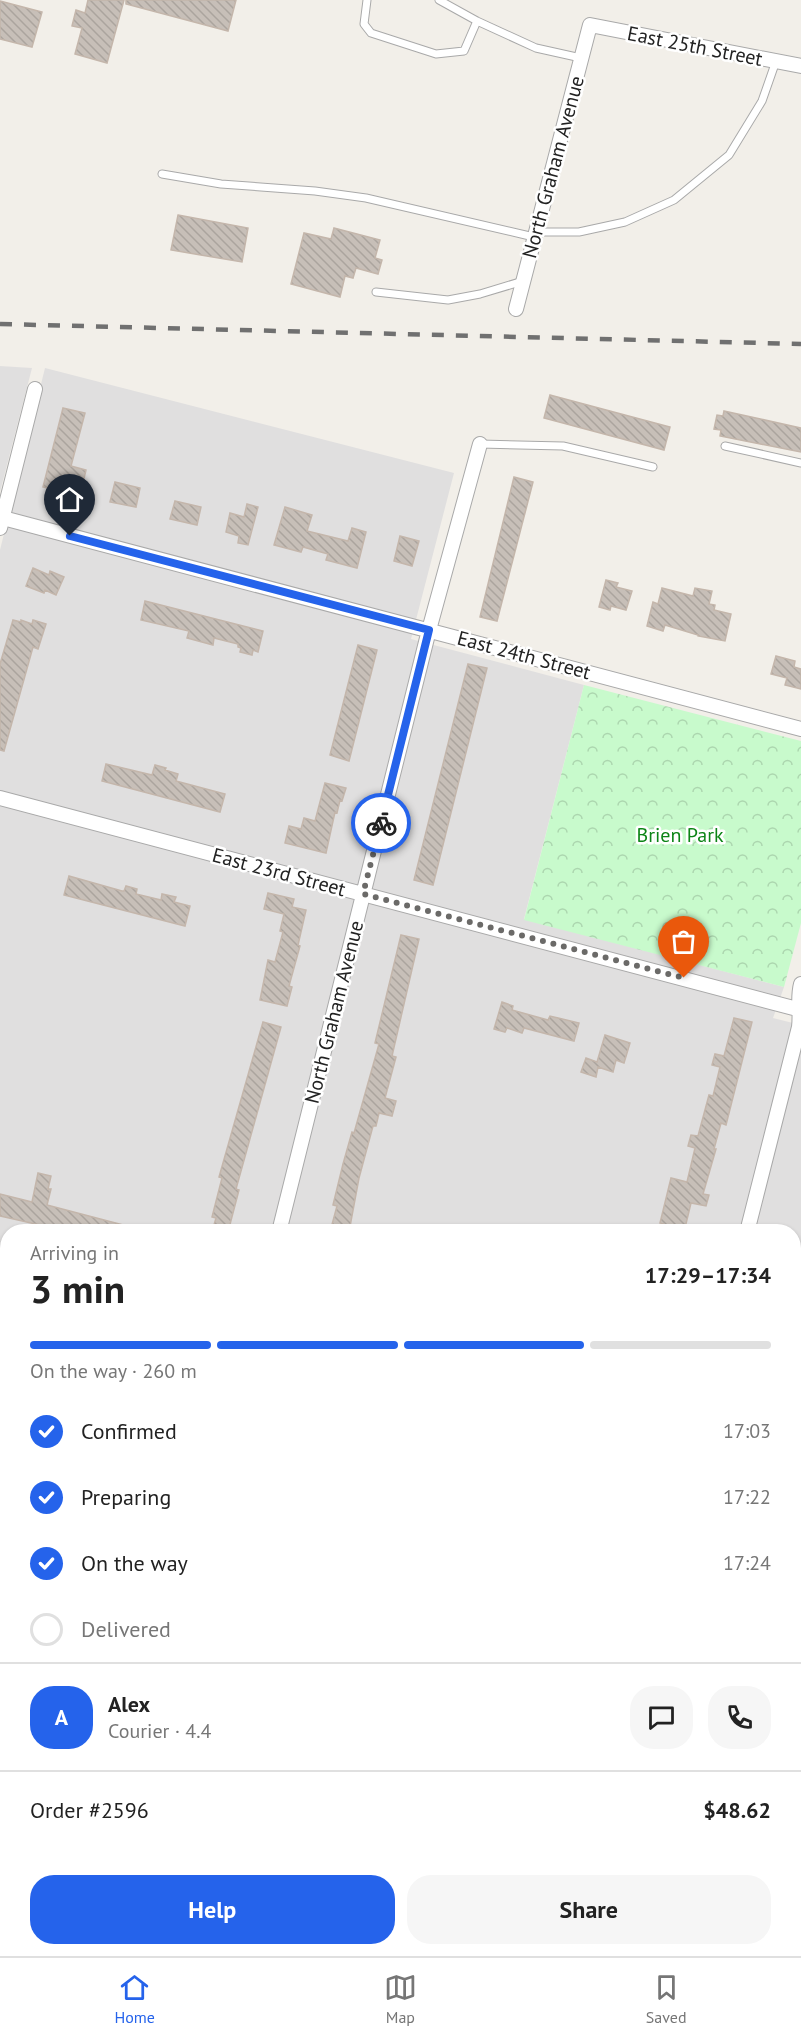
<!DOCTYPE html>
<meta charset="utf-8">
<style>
body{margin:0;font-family:"PT Sans",sans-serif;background:#f6f6f6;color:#222;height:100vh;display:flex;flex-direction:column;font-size:22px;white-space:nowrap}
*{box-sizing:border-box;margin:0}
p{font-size:20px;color:#767676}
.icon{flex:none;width:33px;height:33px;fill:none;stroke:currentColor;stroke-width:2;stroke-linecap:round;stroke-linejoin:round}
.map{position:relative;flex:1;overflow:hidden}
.sheet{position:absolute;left:0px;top:1224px;width:801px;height:732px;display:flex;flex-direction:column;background:#fff;border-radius:24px 24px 0 0;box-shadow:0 2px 4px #0004}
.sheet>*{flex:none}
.pin{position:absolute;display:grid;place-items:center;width:51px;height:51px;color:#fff;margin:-62px -26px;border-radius:50% 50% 50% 0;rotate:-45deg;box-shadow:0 0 6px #0007}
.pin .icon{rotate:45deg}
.courier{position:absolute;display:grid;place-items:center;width:60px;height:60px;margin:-30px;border:4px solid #2563eb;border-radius:50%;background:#fff;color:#222;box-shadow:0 2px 8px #0007}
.headline em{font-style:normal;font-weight:600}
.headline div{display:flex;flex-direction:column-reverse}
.headline{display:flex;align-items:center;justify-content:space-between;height:102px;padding:0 30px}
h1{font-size:39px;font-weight:600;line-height:45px}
.bar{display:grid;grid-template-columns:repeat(4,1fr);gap:9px 6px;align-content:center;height:72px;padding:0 30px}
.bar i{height:8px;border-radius:4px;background:#e0e0e0}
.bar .current{background:#2563eb}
.bar p{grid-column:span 4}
.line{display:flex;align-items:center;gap:15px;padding:0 30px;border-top:2px solid #e0e0e0}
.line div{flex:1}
.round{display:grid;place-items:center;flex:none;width:63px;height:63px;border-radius:24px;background:#f6f6f6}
ol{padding:0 30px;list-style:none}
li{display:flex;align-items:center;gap:18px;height:66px}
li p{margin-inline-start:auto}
li .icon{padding:6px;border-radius:50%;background:#2563eb;color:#fff;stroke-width:4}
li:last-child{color:#767676}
li i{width:33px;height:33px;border:3px solid #e0e0e0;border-radius:50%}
.cta{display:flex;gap:12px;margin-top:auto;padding:12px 30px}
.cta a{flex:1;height:69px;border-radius:24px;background:#2563eb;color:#fff;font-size:24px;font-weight:600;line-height:69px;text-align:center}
.cta a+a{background:#f6f6f6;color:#222}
.tabs{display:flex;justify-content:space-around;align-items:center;height:84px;border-top:2px solid #e0e0e0;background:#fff;font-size:16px;color:#767676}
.tabs a{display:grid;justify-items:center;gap:3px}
.tabs .current{color:#2563eb}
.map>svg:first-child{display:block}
.residential{fill:#e0dfdf}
.park{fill:url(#park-crowns)}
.building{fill:url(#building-back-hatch);stroke:#c4b6ab;stroke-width:1.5}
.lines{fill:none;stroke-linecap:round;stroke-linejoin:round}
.lane-casing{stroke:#a9a9a9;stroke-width:9}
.street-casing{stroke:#a9a9a9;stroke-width:16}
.secondary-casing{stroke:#707d05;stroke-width:20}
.lane{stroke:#fff;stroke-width:7}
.street{stroke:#fff;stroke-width:14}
.secondary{stroke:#f7fabf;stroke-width:18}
.rail{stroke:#707070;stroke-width:4.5;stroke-dasharray:12 12;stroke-linecap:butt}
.done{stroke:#6b6a68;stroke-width:6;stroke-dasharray:0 10.8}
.route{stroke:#2563eb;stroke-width:8}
.labels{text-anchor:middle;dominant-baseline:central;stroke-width:5;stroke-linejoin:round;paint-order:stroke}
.street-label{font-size:20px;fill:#222;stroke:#fff}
.park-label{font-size:20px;fill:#0c8416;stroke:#fff}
</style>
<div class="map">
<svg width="801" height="1956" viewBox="0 0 801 1956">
<defs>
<pattern id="park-crowns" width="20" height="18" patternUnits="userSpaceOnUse" patternTransform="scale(1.5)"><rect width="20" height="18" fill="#c8facc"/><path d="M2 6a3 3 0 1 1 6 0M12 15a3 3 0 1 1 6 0" fill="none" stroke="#acd6af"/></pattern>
<pattern id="building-back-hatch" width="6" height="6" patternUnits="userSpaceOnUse" patternTransform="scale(1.5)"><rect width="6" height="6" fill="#c7bfb8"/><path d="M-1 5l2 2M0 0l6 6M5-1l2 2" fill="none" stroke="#aba49e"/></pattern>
</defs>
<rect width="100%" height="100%" fill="#f2efe9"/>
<path class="residential" d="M 0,366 L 32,368 L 0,492 Z
M 45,368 L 454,473 L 411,639 L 584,685 L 524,919 L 784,987 L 773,1018 L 801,1025 L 801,1933 L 794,1931 L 794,1232 L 8,1232 L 7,1725 L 0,1723 L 0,550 Z
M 0,1751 L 8,1753 L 8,1948 L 738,1948 L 766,1956 L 0,1956 Z"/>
<path class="park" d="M 584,685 L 801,741 L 801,923 L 784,987 L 524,920 Z"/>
<path class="building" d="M 88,0 L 124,0 L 107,63 L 75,54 L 82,28 L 72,26 L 76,10 L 85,13 Z
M 126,0 L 236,0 L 228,31 L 126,4 Z
M 0,1 L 42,12 L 32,47 L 0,39 Z
M 178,215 L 248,228 L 242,262 L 171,250 Z
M 334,228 L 380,240 L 375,258 L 382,260 L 378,274 L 356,268 L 353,278 L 345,276 L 340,297 L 291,284 L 304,233 L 331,239 Z
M 550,395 L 670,427 L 664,450 L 544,418 Z
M 63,408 L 85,413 L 71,466 L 86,470 L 80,495 L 43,487 Z
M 724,411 L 801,428 L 801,452 L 720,436 L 721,430 L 714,429 L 717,415 L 723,416 Z
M 514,477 L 533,482 L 497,621 L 480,617 Z
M 115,482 L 140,488 L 136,507 L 110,502 Z
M 175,501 L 201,507 L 197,525 L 170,519 Z
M 247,504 L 258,507 L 248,545 L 238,543 L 239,536 L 226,532 L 230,513 L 244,517 Z
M 285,507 L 312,515 L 307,531 L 348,541 L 352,528 L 366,532 L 357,568 L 326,560 L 328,554 L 303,547 L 301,552 L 274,545 Z
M 400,536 L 419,541 L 412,566 L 394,561 Z
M 33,568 L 49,575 L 50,571 L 64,577 L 56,595 L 45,590 L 44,593 L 26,586 Z
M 606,580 L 618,583 L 616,587 L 632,591 L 626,610 L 611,606 L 610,610 L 599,607 Z
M 662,588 L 693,596 L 695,588 L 712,591 L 709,604 L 715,605 L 714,610 L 731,614 L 725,641 L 698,636 L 698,635 L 665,625 L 663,631 L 647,626 L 653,602 L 658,604 Z
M 145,601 L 263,631 L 258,652 L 253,650 L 252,655 L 240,652 L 241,648 L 238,647 L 238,644 L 214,638 L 213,645 L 187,638 L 189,631 L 141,620 Z
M 13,620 L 21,622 L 21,620 L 32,624 L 33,620 L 46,624 L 38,649 L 33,647 L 4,751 L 0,750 L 0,664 Z
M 358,645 L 377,650 L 349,761 L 330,755 Z
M 776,656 L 795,661 L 794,667 L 801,669 L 801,689 L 785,685 L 787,678 L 771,674 Z
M 468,664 L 487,668 L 433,885 L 414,880 Z
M 106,764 L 152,775 L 155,765 L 166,768 L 165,770 L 178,774 L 176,781 L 225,794 L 220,812 L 102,781 Z
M 325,783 L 346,788 L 342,801 L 340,800 L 337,813 L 335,812 L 326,853 L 285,843 L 289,826 L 301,829 L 304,818 L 315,821 Z
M 69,876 L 122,891 L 124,891 L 126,886 L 137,889 L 136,894 L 161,900 L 162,894 L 176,897 L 174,902 L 190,906 L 185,926 L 64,895 Z
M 268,893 L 294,899 L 292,907 L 306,910 L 298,945 L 300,946 L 289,986 L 292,987 L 287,1006 L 260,1000 L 268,960 L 275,962 L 283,932 L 280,931 L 284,914 L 264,909 Z
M 401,935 L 419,939 L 392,1056 L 396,1057 L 385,1098 L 396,1101 L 392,1116 L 379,1113 L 376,1126 L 373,1126 L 359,1178 L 349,1232 L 330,1232 L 337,1206 L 333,1205 L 343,1164 L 352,1132 L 354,1133 L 379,1044 L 375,1043 Z
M 502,1002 L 513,1006 L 512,1010 L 548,1020 L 550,1016 L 579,1023 L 574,1041 L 524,1028 L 522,1033 L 507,1028 L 505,1032 L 494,1029 Z
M 734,1018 L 752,1022 L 726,1125 L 721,1123 L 714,1149 L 716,1149 L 703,1194 L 709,1195 L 706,1206 L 691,1203 L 684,1232 L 662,1232 L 664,1224 L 660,1223 L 671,1178 L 687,1182 L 695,1148 L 688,1146 L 691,1135 L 698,1136 L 709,1095 L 713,1096 L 720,1067 L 712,1065 L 715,1054 L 724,1056 Z
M 263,1022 L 281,1027 L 236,1189 L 239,1190 L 228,1232 L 212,1232 L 216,1218 L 212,1217 L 222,1178 L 219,1177 Z
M 605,1035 L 630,1043 L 624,1063 L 616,1060 L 613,1072 L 598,1067 L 596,1077 L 581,1072 L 586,1058 L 597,1062 Z
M 38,1173 L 51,1176 L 48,1189 L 51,1189 L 47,1205 L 131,1227 L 130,1232 L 71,1232 L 0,1216 L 0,1194 L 32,1202 Z"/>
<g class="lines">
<g class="lane-casing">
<path id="lane" d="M 367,0 L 364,24 L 371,33 L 436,54 L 464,51 L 477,21
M 439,0 L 477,21 L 536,48 L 581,58
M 162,174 L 221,184 L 315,191 L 366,198 L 534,237
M 536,232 L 579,232 L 625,222 L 674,200 L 729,155 L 762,101 L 776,61
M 376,292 L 448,300 L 480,294 L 523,281
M 480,444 L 563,446 L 653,467
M 725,446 L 801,463"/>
</g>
<g class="street-casing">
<path id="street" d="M 516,309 L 590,25 L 801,66
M 3,518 L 801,729
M 0,528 L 35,389
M 0,798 L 801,1010
M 279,1232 L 429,630 L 480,444
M 747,1232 L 799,1027 C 801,1012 797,999 801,984
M 0,1271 L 8,1273
M 794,1480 L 801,1482
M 98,1956 L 100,1948
M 332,1956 L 334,1948
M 564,1956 L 566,1948"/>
</g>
<g class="secondary-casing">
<path id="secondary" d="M 0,1737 L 8,1739
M 794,1946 L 801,1948"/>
</g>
<use href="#lane" class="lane"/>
<use href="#street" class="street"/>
<use href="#secondary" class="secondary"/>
<path class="rail" d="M 0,324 L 801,344"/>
</g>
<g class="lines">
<path class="done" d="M 381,823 L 363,894 L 684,978"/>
<path class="route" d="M 70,536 L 429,630 L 381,823"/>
</g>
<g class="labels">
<g class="street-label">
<text transform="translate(695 46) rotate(11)">East 25th Street</text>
<text transform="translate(553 167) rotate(-75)">North Graham Avenue</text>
<text transform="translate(524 655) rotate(15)">East 24th Street</text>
<text transform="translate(279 872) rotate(15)">East 23rd Street</text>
<text transform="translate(334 1012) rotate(-76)">North Graham Avenue</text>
</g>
<g class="park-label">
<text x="680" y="835">Brien Park</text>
</g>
</g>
</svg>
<div class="pin" style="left:684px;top:978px;background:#ea580c"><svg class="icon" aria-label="bag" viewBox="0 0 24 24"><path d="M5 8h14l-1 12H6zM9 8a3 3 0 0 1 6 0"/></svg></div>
<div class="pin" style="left:70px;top:536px;background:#1f2937"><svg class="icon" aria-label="home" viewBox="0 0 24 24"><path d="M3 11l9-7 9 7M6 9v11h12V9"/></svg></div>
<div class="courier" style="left:381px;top:823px"><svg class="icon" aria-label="bike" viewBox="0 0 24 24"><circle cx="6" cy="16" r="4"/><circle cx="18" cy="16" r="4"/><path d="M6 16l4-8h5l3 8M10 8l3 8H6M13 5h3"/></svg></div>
<section class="sheet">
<div class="headline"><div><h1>3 min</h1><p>Arriving in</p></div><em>17:29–17:34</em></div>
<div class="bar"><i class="current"></i><i class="current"></i><i class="current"></i><i></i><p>On the way · 260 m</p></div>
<ol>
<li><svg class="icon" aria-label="check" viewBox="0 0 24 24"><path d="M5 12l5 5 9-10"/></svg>Confirmed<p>17:03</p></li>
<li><svg class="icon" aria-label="check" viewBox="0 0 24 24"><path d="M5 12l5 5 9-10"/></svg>Preparing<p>17:22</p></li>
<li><svg class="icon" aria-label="check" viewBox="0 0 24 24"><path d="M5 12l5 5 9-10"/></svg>On the way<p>17:24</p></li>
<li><i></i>Delivered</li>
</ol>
<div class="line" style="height:108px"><b class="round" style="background:#2563eb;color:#fff">A</b><div><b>Alex</b><p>Courier · 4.4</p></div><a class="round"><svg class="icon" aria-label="chat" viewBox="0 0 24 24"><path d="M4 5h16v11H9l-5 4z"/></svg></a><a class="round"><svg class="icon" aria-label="phone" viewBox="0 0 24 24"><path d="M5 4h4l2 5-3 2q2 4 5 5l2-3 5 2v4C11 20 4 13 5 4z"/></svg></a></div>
<div class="line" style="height:78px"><div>Order #2596</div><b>$48.62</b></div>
<div class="cta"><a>Help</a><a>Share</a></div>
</section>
</div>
<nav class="tabs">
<a class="current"><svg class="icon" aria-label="home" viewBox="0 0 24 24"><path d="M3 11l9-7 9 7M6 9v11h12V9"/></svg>Home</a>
<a><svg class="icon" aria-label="map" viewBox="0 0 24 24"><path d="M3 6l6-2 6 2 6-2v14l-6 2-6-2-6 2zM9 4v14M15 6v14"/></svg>Map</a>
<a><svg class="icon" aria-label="saved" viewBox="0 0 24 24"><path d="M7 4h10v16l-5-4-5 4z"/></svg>Saved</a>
</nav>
